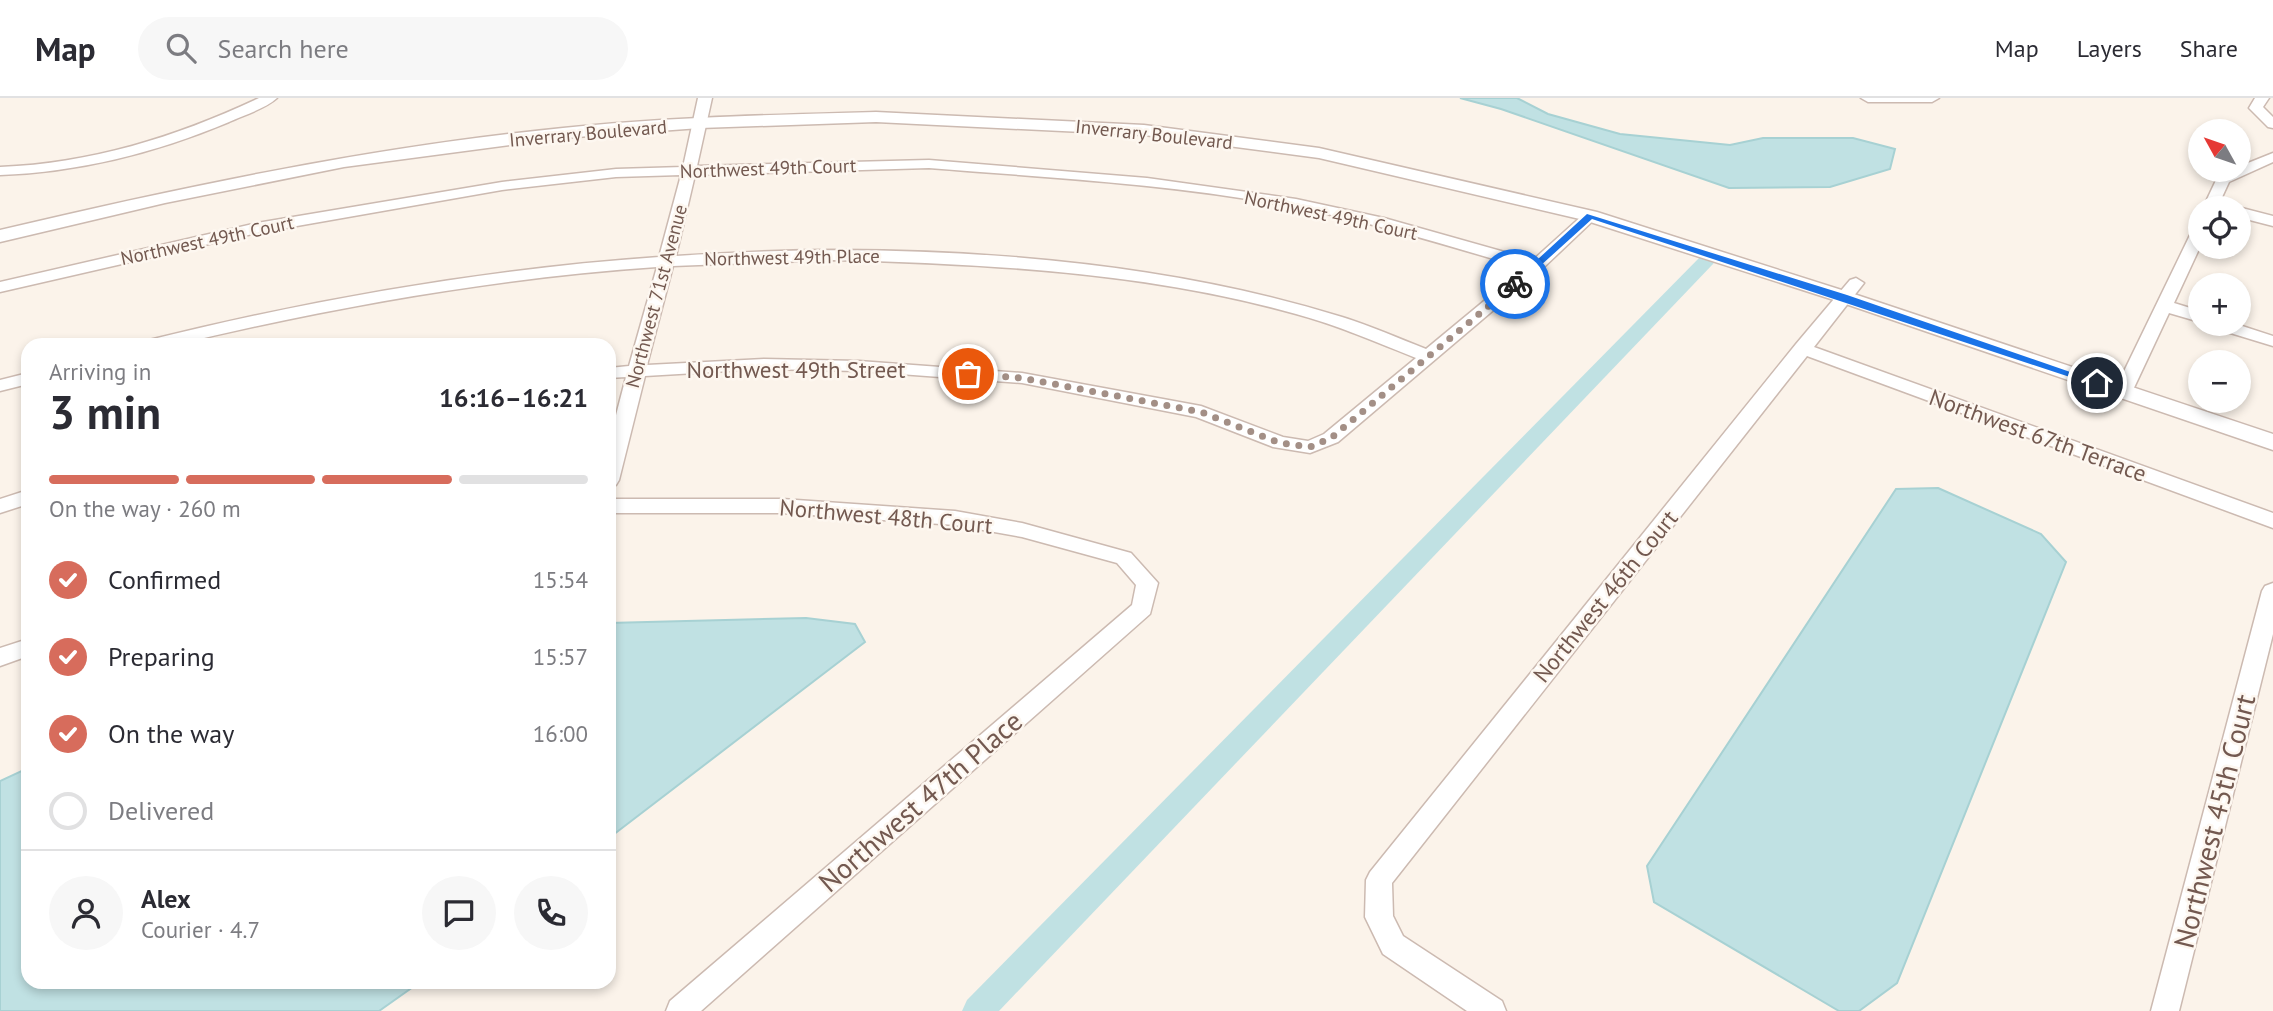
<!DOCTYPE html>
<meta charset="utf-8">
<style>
body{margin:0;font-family:"PT Sans",sans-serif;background:#f7f7f7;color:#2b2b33;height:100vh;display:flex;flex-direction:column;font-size:26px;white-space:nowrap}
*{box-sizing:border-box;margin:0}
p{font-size:23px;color:#7c7c81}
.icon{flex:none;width:38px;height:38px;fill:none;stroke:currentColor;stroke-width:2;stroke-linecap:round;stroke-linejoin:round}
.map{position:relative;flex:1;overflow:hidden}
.drawer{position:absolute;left:21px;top:240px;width:595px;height:651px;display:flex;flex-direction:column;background:#fff;border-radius:21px;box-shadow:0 4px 10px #0003}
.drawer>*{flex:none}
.needle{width:46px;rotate:310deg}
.fabs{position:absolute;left:2188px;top:21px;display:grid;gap:14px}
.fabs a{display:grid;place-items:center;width:63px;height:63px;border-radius:50%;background:#fff;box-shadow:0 4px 10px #0003;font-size:35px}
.pin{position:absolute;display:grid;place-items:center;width:60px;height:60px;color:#fff;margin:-30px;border:4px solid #fff;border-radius:50%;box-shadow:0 2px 7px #0007}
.courier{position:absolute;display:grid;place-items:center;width:70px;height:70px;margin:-35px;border:5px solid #1a73e8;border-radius:50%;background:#fff;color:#222;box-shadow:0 2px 9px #0007}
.headline em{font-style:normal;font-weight:600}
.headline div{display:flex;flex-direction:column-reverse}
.headline{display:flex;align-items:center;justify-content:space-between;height:119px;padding:0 28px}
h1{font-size:46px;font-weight:600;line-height:52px}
.bar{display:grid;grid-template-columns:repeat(4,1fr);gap:10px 7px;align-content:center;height:84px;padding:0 28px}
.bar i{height:9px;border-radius:5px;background:#e1e1e2}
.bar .current{background:#d76c5c}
.bar p{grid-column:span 4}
.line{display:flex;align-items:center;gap:18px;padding:0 28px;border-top:2px solid #e1e1e2}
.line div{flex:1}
.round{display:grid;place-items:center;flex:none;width:74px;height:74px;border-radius:37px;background:#f7f7f7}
ol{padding:0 28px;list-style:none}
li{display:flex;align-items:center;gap:21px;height:77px}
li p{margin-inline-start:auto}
li .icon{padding:7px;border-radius:50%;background:#d76c5c;color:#fff;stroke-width:4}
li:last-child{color:#7c7c81}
li i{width:38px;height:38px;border:4px solid #e1e1e2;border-radius:50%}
header{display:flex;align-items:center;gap:42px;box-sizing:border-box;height:98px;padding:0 35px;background:#fff;border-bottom:2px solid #e1e1e2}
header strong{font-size:33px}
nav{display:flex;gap:38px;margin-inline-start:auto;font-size:24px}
.search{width:490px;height:63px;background:#f7f7f7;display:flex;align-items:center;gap:18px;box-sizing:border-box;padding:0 24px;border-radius:38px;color:#7c7c81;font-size:26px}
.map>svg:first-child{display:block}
.water{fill:#c0e1e3;stroke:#a7d1d3;stroke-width:2}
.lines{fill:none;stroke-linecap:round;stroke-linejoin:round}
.canal{fill:#c0e1e3;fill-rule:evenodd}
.minor-casing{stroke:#ccbab1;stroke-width:3}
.tertiary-casing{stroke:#ccbab1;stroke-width:3}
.minor{fill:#fff;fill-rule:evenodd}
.tertiary{fill:#fff;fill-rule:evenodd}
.route{fill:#1a73e8}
.done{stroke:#a38f86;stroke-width:7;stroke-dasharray:0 12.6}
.labels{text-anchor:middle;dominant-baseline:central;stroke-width:5;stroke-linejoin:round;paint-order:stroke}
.far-street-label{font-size:19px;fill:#735950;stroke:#fdf7f0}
.street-label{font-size:23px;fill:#735950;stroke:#fdf7f0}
.near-street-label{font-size:28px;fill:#735950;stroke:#fdf7f0}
</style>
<header>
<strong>Map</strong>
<div class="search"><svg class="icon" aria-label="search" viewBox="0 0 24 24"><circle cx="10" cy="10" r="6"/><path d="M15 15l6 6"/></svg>Search here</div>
<nav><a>Map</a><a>Layers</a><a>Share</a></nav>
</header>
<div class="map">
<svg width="2273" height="913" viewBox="0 0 2273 913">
<rect width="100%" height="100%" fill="#fbf3ea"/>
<path class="water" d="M 1460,0 L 1517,0 L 1548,16 L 1620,36 L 1730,47 L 1763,40 L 1853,40 L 1895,51 L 1890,71 L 1830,89 L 1729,90 L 1501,11 Z
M 1938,390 L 2041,436 L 2066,464 L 1897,885 L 1859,913 L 1839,913 L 1654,804 L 1647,768 L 1896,391 Z
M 806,520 L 855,526 L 865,544 L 609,740 L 609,525 Z
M 28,670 L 28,884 L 420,884 L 379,913 L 0,913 L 0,683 Z"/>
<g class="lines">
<path class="canal" d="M 1707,157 L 1716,162 L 1713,166 L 999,913 L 962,913 L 967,902 L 1701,158 Z"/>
<g class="minor-casing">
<path id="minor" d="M 259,0 L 277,0 C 265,11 244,17 229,24 C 155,55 80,74 0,77 L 0,69 C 92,65 176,39 259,0 Z
M 698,0 L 712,0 L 697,68 L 929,62 L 1147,80 L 1296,101 L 1384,120 L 1533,162 L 1585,115 L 1590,113 L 1598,118 L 1542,171 L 1338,344 L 1310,355 L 1273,349 L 1196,319 L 1022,285 L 859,273 L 764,271 L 645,278 L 619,382 L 616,387 L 609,388 L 609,344 L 626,279 L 609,280 L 609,270 L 629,268 L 657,169 C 494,180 333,209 174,247 L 142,247 L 145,243 C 314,201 486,171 659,159 L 681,77 L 616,79 L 502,92 L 257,135 L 0,194 L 0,184 L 257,125 L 502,84 L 616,71 L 683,69 ZM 929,70 C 1052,80 1177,86 1298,110 C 1375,125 1449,148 1524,170 L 1426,251 C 1398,240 1371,228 1342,219 C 1138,155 888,143 676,158 L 695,77 ZM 833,162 C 988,166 1146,174 1296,216 C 1337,227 1376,244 1416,260 L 1324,336 L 1308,343 L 1283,339 L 1201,308 L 1022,275 L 859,263 L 764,261 L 647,267 L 673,168 Z
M 1861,0 L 1939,0 L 1932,4 L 1868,4 Z
M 2255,0 L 2269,0 L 2263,9 L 2273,19 L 2273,30 L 2268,29 L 2249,10 Z
M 2273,55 L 2273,64 L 2229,84 L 2217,110 L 2203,110 L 2218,78 L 2238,72 L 2238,69 Z
M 2238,109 L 2273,118 L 2273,128 L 2238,119 L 2238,110 L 2235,110 Z
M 2200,128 L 2200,149 L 2174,205 L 2200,213 L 2200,224 L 2169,215 L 2132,294 L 2123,299 L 2117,298 L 2114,294 L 2192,133 Z
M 1856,180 L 1864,185 L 1814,249 L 2273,415 L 2273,430 L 1807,258 L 1392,785 L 1393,818 L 1403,838 L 1502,903 L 1506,913 L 1467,913 L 1383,856 L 1365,819 L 1366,782 L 1370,774 L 1796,246 L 1850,182 Z
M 2211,226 L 2236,226 L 2273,238 L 2273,248 L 2214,230 Z
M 28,275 L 28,286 L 0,293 L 0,282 Z
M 28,392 L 28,406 L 0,415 L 0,401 Z
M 609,401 L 782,401 L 955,413 L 1022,425 L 1131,455 L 1158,485 L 1150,516 L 701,913 L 666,913 L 670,903 L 1132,507 L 1136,487 L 1117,465 L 1022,439 L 955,427 L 782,415 L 609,415 Z
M 2273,485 L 2273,536 L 2179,913 L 2151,913 L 2262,493 L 2265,488 Z
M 28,541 L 28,558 L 0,568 L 0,550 Z"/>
</g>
<g class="tertiary-casing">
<path id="tertiary" d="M 876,14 L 1144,27 L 1319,50 L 1597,114 L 1851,195 L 2273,336 L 2273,352 L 1837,203 L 1584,122 L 1319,60 L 1144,37 L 876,24 L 700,30 L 563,40 L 344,69 L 165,105 L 0,144 L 0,132 C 186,88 373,49 563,30 C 667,19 772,17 876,14 Z"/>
</g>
<use href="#minor" class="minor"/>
<use href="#tertiary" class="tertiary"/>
</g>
<path class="route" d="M 1587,116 L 1847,197 L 2102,285 L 2094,287 L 1592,121 L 1518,188 L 1512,188 L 1512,185 Z"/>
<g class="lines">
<path class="done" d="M 968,276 L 1022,280 L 1201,314 L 1280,345 L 1310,349 L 1331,340 L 1515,186"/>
</g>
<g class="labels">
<g class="far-street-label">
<text transform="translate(588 35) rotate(-5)">Inverrary Boulevard</text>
<text transform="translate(1154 36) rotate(6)">Inverrary Boulevard</text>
<text transform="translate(768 70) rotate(-2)">Northwest 49th Court</text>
<text transform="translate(1331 117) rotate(12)">Northwest 49th Court</text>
<text transform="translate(207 142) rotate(-12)">Northwest 49th Court</text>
<text transform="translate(792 159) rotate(-1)">Northwest 49th Place</text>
<text transform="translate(656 198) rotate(-75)">Northwest 71st Avenue</text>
</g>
<g class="street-label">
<text x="796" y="271">Northwest 49th Street</text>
<text transform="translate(2038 337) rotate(20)">Northwest 67th Terrace</text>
<text transform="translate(886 418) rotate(5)">Northwest 48th Court</text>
<text transform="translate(1605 498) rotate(-51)">Northwest 46th Court</text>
</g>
<g class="near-street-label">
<text transform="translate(920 703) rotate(-41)">Northwest 47th Place</text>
<text transform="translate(2214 723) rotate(-76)">Northwest 45th Court</text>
</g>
</g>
</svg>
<div class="fabs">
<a><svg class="needle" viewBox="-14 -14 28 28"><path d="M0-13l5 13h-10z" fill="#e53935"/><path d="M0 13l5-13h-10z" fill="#7c7c81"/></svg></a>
<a><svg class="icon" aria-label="locate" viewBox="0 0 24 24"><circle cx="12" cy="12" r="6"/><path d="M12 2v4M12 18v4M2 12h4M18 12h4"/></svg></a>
<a>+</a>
<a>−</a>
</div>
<div class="pin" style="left:968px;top:276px;background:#ea580c"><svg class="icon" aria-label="bag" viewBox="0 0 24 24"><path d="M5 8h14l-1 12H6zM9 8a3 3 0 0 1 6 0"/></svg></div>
<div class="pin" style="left:2097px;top:285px;background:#1f2937"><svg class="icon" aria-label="home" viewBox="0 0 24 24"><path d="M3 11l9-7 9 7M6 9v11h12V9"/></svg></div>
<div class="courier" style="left:1515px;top:186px"><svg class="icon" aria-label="bike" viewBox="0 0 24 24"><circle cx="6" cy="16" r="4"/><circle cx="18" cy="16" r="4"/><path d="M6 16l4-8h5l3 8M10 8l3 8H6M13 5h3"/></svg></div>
<section class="drawer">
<div class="headline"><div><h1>3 min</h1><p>Arriving in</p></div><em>16:16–16:21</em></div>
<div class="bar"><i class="current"></i><i class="current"></i><i class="current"></i><i></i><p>On the way · 260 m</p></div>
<ol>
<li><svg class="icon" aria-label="check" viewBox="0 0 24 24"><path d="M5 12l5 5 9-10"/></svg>Confirmed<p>15:54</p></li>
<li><svg class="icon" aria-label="check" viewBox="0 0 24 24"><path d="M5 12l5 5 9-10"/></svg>Preparing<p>15:57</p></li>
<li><svg class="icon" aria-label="check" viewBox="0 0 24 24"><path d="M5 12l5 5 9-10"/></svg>On the way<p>16:00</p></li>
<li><i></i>Delivered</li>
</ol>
<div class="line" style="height:126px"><a class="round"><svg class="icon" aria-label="person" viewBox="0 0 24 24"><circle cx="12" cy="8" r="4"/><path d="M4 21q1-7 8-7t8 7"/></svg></a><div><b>Alex</b><p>Courier · 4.7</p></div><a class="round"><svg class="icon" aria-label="chat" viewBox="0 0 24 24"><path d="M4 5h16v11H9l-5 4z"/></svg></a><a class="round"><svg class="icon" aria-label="phone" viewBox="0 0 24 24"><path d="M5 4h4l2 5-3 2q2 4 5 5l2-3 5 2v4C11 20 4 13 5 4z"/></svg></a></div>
</section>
</div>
